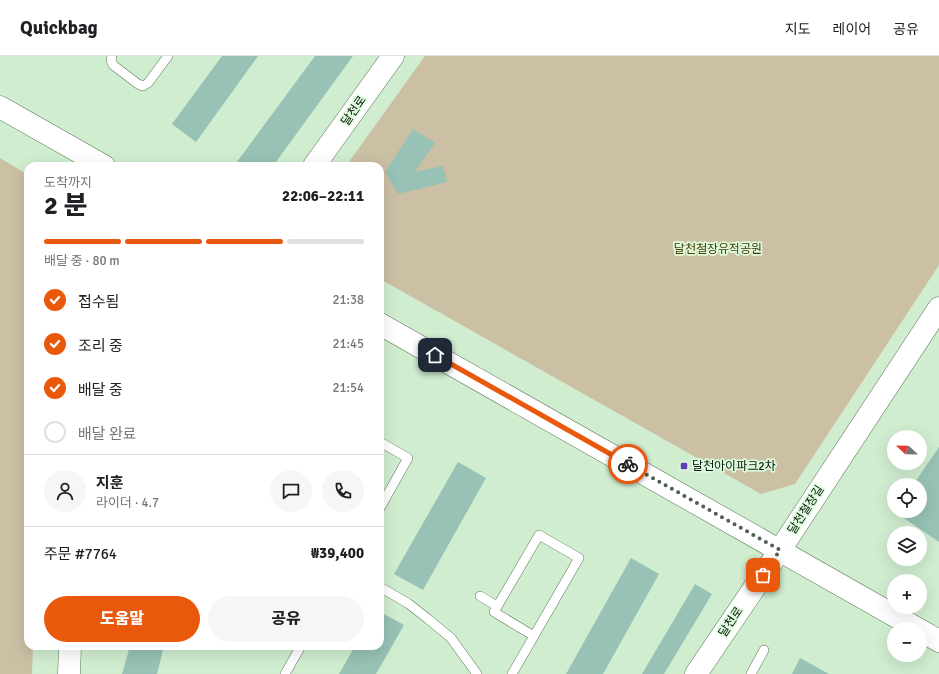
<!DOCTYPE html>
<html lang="ko">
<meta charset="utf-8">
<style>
body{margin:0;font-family:Signika,"Noto Sans KR",sans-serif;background:#f6f6f6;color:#202124;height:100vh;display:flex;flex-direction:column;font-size:15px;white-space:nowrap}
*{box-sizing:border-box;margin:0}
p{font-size:13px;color:#757577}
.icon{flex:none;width:22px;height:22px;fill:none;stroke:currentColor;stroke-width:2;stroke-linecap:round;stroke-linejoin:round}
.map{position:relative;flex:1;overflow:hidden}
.sheet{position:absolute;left:24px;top:106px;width:360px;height:488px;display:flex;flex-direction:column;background:#fff;border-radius:12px;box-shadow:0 4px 16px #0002}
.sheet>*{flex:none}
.needle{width:26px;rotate:292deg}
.tools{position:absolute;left:887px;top:374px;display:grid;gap:8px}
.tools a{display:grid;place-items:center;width:40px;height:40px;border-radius:50%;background:#fff;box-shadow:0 4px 16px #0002;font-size:20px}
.pin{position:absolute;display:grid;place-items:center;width:34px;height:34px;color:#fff;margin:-17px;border-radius:8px;box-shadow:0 2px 6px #0006}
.courier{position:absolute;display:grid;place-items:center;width:40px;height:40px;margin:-20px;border:3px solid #ea580c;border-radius:50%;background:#fff;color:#222;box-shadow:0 1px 5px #0007}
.head em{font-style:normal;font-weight:800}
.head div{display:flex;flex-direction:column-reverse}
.head{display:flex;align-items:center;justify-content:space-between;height:68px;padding:0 20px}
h1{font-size:26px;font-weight:800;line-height:30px}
.bar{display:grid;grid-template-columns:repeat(4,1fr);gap:6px 4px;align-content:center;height:48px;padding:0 20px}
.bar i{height:5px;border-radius:3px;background:#e0e0e0}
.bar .on{background:#ea580c}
.bar p{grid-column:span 4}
.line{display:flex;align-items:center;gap:10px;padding:0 20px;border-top:1px solid #e0e0e0}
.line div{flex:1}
.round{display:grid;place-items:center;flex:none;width:42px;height:42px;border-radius:21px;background:#f6f6f6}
ol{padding:0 20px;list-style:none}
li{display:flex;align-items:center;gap:12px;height:44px}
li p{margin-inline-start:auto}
li .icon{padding:4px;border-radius:50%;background:#ea580c;color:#fff;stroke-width:4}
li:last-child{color:#757577}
li i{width:22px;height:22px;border:2px solid #e0e0e0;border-radius:50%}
.action{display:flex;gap:8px;margin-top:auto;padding:8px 20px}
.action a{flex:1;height:46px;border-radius:24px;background:#ea580c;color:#fff;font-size:16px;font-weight:800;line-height:46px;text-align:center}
.action a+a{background:#f6f6f6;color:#202124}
header{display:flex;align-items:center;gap:24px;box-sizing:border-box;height:56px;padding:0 20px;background:#fff;border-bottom:1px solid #e0e0e0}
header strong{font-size:19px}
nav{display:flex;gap:22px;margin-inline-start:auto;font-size:14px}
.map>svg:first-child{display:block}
.green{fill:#cbbfa4}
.building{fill:#97c2b5}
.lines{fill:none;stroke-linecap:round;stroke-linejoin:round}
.lane-casing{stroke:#5c765d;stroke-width:10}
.secondary-casing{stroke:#5c765d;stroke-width:23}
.lane{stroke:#fff;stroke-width:9}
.secondary{stroke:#fff;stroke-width:22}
.done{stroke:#4f6050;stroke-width:4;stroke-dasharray:0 7.2}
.route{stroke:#ea580c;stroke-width:5}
.poi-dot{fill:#623eb6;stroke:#ddfbdd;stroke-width:1.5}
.labels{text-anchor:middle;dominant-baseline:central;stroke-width:3.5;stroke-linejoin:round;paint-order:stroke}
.street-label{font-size:12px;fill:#0a140b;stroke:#ddfbdd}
.park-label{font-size:12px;fill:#4b3800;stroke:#ddfbdd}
.poi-label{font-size:12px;fill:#0a140b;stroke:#ddfbdd;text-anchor:start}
</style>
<header>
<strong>Quickbag</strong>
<nav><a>지도</a><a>레이어</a><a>공유</a></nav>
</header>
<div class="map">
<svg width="939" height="618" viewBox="0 0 939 618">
<rect width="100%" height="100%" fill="#d0edd0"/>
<path class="green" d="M 425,0 L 939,0 L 939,209 L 795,428 L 761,438 L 380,223 L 380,110 L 346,110 Z
M 0,102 L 28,119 L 28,590 L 33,590 L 32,618 L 0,618 Z"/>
<path class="building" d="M 222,0 L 258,0 L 196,86 L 172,68 Z
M 315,0 L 353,0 L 273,110 L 234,110 Z
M 413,73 L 435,87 L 415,116 L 443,110 L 447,126 L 398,138 L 385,116 Z
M 939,391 L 939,486 L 895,456 L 896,455 L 920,455 L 920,429 L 913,429 Z
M 458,406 L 486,422 L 423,534 L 394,518 Z
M 631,502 L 659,518 L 603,618 L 566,618 Z
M 695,528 L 712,538 L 664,618 L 642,618 Z
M 380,556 L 404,569 L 376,618 L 339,618 L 355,590 L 380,590 Z
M 130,590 L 164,590 L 157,618 L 122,618 Z
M 800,602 L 829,618 L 792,618 Z"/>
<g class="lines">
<g class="lane-casing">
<path id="lane" d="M 112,0 L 111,4 L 113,9 L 138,28 L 143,30 L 148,27 L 168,0
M 380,386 L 408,402 L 380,452
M 380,531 L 409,548 L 428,563 L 451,582 L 477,618
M 480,540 L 497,550
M 285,618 L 301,590
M 512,618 L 579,502 L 539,479 L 494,556 L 534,580
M 751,618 L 764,594"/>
</g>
<g class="secondary-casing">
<path id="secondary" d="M 0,51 L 104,110
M 314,110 L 393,0
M 380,268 L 918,573
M 920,574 L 939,585
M 69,618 L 70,590
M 696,618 L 780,494 L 939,252"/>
</g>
<use href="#lane" class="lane"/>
<use href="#secondary" class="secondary"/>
</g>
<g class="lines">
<path class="done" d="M 628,408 L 780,494 L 763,519"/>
<path class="route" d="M 435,299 L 628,408"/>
</g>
<rect class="poi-dot" x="680" y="406" width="8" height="8" rx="2"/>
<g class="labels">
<g class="street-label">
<text transform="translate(354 55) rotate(-55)">달천로</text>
<text transform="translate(806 454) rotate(-57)">달천철장길</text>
<text transform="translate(731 566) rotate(-56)">달천로</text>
</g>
<g class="park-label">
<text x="718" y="193">달천철장유적공원</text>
</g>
<g class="poi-label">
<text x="692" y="410">달천아이파크2차</text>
</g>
</g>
</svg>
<div class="tools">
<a><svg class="needle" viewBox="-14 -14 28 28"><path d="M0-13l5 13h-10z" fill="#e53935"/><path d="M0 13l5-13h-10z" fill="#757577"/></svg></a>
<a><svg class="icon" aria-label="locate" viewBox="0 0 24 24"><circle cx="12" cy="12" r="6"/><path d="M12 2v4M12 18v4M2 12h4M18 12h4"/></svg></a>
<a><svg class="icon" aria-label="layers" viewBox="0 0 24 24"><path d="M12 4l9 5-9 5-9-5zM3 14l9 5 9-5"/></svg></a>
<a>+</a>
<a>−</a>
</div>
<div class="pin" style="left:763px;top:519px;background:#ea580c"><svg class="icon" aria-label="bag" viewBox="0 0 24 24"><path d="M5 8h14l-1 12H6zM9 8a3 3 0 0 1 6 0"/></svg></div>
<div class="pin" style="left:435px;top:299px;background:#1f2937"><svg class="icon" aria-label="home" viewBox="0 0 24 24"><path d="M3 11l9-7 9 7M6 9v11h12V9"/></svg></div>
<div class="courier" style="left:628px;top:408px"><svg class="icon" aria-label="bike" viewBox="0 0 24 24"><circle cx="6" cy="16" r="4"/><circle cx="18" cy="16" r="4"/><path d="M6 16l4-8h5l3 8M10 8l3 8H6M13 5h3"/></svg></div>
<section class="sheet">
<div class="head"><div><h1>2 분</h1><p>도착까지</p></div><em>22:06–22:11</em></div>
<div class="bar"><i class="on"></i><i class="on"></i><i class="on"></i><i></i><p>배달 중 · 80 m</p></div>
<ol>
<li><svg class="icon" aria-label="check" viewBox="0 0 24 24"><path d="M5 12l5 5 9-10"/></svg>접수됨<p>21:38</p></li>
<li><svg class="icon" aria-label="check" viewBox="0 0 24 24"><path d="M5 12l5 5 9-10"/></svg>조리 중<p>21:45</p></li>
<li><svg class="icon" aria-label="check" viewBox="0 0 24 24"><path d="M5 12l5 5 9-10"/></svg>배달 중<p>21:54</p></li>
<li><i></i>배달 완료</li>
</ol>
<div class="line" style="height:72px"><a class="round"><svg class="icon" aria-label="person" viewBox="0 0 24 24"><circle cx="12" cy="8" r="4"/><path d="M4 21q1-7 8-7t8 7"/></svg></a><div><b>지훈</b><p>라이더 · 4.7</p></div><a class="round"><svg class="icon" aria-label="chat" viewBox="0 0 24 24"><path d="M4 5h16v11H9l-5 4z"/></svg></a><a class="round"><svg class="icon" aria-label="phone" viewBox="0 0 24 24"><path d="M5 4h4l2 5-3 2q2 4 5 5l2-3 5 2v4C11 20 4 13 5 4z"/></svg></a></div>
<div class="line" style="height:52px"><div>주문 #7764</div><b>₩39,400</b></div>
<div class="action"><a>도움말</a><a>공유</a></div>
</section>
</div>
